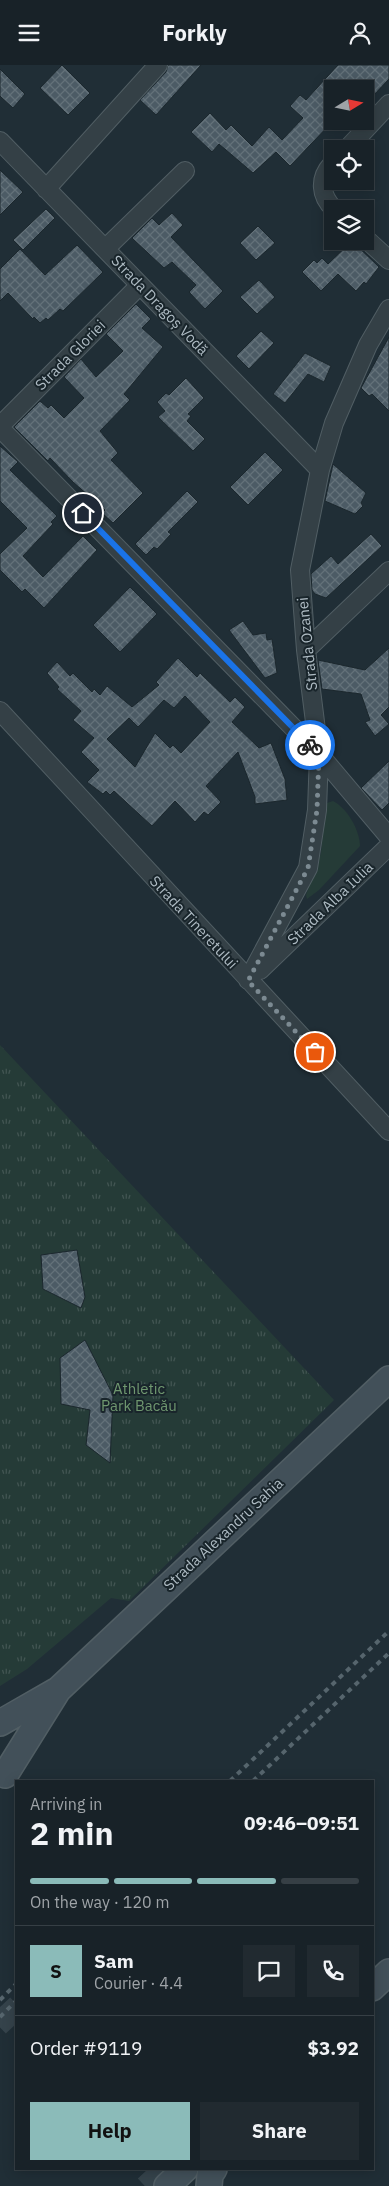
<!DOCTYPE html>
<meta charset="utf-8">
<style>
body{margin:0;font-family:"IBM Plex Sans",sans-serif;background:#212a30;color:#f1f3f6;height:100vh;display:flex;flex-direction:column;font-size:19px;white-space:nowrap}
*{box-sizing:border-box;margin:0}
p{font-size:16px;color:#9fa4a8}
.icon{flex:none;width:28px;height:28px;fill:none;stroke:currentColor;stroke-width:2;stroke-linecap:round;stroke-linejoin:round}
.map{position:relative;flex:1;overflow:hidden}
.details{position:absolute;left:15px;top:1715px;width:359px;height:390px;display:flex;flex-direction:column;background:#182228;border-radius:0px;box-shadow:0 2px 12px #0003,0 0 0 1px #363f45}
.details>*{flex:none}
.needle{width:32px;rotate:80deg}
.controls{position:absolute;left:324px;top:15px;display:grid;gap:10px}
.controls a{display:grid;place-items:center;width:50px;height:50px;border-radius:0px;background:#182228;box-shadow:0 2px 12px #0003,0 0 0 1px #363f45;font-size:25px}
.pin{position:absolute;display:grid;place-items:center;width:42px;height:42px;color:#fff;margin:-21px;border:2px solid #fff;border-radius:50%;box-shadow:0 1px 5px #0007}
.courier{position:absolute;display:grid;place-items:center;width:50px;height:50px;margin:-25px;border:4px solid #1a73e8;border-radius:50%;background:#fff;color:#222;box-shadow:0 1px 6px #0007}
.summary em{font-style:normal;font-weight:700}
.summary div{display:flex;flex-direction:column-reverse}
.summary{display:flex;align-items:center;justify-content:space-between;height:85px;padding:0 15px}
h1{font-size:32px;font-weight:700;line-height:38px}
.bar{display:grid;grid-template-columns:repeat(4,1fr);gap:8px 5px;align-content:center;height:60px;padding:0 15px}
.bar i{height:6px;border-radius:4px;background:#363f45}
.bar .current{background:#8bbbb9}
.bar p{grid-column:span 4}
.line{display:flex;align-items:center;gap:12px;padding:0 15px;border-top:1px solid #363f45}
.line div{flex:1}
.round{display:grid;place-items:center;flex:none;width:52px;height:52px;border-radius:0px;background:#212a30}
.action{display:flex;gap:10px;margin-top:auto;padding:10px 15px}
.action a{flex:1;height:58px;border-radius:0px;background:#8bbbb9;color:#111;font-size:20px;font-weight:700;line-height:58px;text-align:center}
.action a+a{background:#212a30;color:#f1f3f6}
header{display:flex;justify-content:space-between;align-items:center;height:65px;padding:0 15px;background:#182228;font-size:22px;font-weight:700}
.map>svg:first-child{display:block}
.grass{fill:#253b37}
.park{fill:url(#park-tufts)}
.building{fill:url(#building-cross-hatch);stroke:#1b272d;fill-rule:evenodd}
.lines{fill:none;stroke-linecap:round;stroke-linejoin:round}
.primary-tunnel{stroke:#35434b;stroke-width:28;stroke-dasharray:28 14;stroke-linecap:butt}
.street-casing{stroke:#515e64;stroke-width:20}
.secondary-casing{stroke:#515e64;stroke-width:28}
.street{stroke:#344046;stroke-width:18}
.secondary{stroke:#425059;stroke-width:25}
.rail{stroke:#56656d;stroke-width:4;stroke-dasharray:5 5;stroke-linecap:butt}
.done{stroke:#7c8a92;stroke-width:5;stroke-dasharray:0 9}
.route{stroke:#1a73e8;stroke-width:6}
.labels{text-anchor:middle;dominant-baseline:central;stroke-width:4;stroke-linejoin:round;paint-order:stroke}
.street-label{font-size:15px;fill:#aebbc3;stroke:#19252b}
.park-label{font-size:15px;fill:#6f976f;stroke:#19252b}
</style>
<header><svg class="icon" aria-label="menu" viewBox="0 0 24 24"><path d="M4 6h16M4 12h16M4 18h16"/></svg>Forkly<svg class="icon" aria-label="person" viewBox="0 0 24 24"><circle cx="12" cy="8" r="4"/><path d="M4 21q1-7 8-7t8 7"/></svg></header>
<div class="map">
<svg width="389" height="2121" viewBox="0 0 389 2121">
<defs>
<pattern id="park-tufts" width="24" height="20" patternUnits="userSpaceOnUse" patternTransform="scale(1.25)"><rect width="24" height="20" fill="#253b37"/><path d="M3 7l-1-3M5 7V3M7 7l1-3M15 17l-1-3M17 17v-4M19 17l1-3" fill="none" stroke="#425552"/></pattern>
<pattern id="building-cross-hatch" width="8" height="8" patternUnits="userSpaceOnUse" patternTransform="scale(1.25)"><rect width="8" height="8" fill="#4c5b65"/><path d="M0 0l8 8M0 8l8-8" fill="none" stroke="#637179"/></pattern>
</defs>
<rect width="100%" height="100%" fill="#202e36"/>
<path class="grass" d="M 333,736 C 347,743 360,765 360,781 L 319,825 L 307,834 L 306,830 L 321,788 L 325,742 L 327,738 Z"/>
<path class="park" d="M 0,980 L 334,1335 L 129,1536 L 111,1533 L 27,1604 L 0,1621 Z"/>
<path class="building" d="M 62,0 L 90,28 L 68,50 L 40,23 Z
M 168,0 L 201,0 L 156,50 L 140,35 L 166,7 Z
M 338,0 L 389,0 L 389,14 L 372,32 L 365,24 L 332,24 L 332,57 L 290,101 L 276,87 L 253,108 L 219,79 L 212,87 L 191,67 L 210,48 L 226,65 L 231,60 L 252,81 L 269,62 L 282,75 L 303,53 L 290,41 L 300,30 L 306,35 Z
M 0,4 L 25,29 L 13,43 L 0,31 Z
M 0,105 L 23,127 L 0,150 Z
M 46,144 L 55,153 L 23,185 L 13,175 Z
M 172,148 L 183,160 L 171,172 L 223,226 L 205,244 L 189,227 L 196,220 L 172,197 L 164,203 L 132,173 L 152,153 L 159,160 Z
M 258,161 L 275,178 L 256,195 L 240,178 Z
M 352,176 L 379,202 L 366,219 L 364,217 L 356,226 L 338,209 L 321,226 L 302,207 L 314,195 L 317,198 L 322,193 L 328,199 Z
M 77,180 L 103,207 L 63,246 L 60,244 L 48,255 L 46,253 L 40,258 L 34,252 L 33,254 L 8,228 L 0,236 L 0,204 L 20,184 L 45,210 Z
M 259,215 L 275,232 L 257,249 L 240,232 Z
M 136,239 L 151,254 L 142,263 L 163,282 L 124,329 L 130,335 L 100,366 L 118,388 L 111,395 L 143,428 L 113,458 L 102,448 L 105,445 L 73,417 L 50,393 L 48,396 L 14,362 L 40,336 L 48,343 L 51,340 L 64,353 L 84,333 L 64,312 L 81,294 L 96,312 L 123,286 L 106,269 Z
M 261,266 L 274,278 L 249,304 L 236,291 Z
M 389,272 L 389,346 L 372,329 L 369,331 L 361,323 Z
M 305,288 L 331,301 L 324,317 L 308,309 L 285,338 L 273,329 Z
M 186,313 L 204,333 L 188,349 L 191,351 L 187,356 L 205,374 L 193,386 L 158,352 L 165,346 L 157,337 L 166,328 L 169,330 Z
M 0,381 L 18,397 L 10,405 L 57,451 L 51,457 L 53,459 L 23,491 L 43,512 L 83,471 L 97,485 L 44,543 L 25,524 L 22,527 L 0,505 L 0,489 L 27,463 L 0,436 Z
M 265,387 L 283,405 L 248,440 L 230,422 Z
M 333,399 L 366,428 L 361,438 L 363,441 L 355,449 L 325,436 Z
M 187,426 L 198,437 L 168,467 L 171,469 L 157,484 L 154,482 L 146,490 L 135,479 Z
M 371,469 L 382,481 L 326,533 L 315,529 L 312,525 L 311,509 L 331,491 L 338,499 Z
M 130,522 L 157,549 L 120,587 L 93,560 Z
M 243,556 L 253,570 L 266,568 L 267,575 L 272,574 L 277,608 L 265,613 L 229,565 Z
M 389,583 L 389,642 L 381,650 L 389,659 L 375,671 L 365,657 L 370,655 L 361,629 L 322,624 L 318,595 L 365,605 Z
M 178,593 L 197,612 L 200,608 L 230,637 L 235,632 L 245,642 L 232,657 L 259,683 L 271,678 L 285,714 L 287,735 L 255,739 L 255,732 L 238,687 L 206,721 L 221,737 L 208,750 L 204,747 L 195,757 L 175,736 L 152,761 L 114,726 L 110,730 L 106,726 L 103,729 L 87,717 L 99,705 L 81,687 L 94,673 L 73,655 L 81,646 L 57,624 L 59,622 L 47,608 L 57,597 L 70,611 L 73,608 L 92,627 L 94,624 L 100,630 L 107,621 L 132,642 L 159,620 L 156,617 ZM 185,631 L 210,657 L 181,688 L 173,680 L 170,683 L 155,668 L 135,702 L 107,674 L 129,653 L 138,662 L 164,635 L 174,643 Z
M 389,696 L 389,738 L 382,745 L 361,723 Z
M 77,1185 L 85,1232 L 81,1243 L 43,1224 L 41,1190 Z
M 85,1275 L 113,1330 L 110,1398 L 86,1380 L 90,1345 L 61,1339 L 60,1293 Z"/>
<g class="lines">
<path class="primary-tunnel" d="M 0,1942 L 16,1959
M 148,2104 L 164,2121"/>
<g class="street-casing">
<path id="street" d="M 0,76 L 320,405
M 347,84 L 389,39
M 332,99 C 319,113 320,131 334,144
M 46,124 L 158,0
M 365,173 L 389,195
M 106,183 L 185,106
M 0,361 L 140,220
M 0,363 L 319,689 L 389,772
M 306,585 L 389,506
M 0,646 L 389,1066
M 260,905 L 389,781
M 248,915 L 308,803 L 317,745 L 319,689 L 306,585 L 300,505 L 320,405 L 334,358 L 368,280 L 389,244"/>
</g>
<g class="secondary-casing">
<path id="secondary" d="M 0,1658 L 56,1626
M 5,1710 L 58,1625 L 389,1314
M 372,1923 L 389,1907
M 167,2121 L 185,2104
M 209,2121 L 210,2110 L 214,2104"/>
</g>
<use href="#street" class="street"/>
<use href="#secondary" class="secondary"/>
<path class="rail" d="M 230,1716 L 389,1566
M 253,1716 L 389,1588
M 0,1935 L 16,1919
M 0,1952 L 16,1936"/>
</g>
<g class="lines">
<path class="done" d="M 310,680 L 319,689 L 317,745 L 308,803 L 248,916 L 315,987"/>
<path class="route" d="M 83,448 L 310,680"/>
</g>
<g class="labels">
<g class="street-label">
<text transform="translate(160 240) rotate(46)">Strada Dragoș Vodă</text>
<text transform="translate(70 290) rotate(-45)">Strada Gloriei</text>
<text transform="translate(307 579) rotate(-96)">Strada Ozanei</text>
<text transform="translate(330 838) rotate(-44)">Strada Alba Iulia</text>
<text transform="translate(194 857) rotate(47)">Strada Tineretului</text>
<text transform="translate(223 1469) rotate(-43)">Strada Alexandru Sahia</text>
</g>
<g class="park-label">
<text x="139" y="1323">Athletic<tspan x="139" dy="17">Park Bacău</tspan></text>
</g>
</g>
</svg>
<div class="controls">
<a><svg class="needle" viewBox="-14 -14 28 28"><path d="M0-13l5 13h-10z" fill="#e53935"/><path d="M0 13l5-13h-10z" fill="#9fa4a8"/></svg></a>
<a><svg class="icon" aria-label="locate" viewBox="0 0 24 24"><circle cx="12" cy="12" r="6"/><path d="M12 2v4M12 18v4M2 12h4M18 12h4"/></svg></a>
<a><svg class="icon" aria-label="layers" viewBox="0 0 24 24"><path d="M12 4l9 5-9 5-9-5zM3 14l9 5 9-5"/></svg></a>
</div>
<div class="pin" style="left:315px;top:987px;background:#ea580c"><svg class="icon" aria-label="bag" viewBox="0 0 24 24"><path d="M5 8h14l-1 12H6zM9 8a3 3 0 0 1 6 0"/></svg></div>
<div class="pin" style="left:83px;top:448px;background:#1f2937"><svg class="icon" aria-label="home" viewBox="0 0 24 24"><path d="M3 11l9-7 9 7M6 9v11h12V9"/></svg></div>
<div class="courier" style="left:310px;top:680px"><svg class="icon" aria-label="bike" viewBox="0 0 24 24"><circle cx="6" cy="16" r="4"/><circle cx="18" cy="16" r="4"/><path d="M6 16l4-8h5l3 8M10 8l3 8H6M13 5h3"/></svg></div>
<section class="details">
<div class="summary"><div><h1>2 min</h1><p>Arriving in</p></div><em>09:46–09:51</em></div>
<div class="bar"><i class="current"></i><i class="current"></i><i class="current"></i><i></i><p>On the way · 120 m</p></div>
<div class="line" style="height:90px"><b class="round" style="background:#8bbbb9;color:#111">S</b><div><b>Sam</b><p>Courier · 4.4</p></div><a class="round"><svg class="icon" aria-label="chat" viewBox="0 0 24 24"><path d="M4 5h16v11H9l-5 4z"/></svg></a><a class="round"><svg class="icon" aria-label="phone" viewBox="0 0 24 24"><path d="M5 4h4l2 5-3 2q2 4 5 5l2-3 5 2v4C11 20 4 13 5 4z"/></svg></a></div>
<div class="line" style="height:65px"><div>Order #9119</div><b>$3.92</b></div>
<div class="action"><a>Help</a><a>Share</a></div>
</section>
</div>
